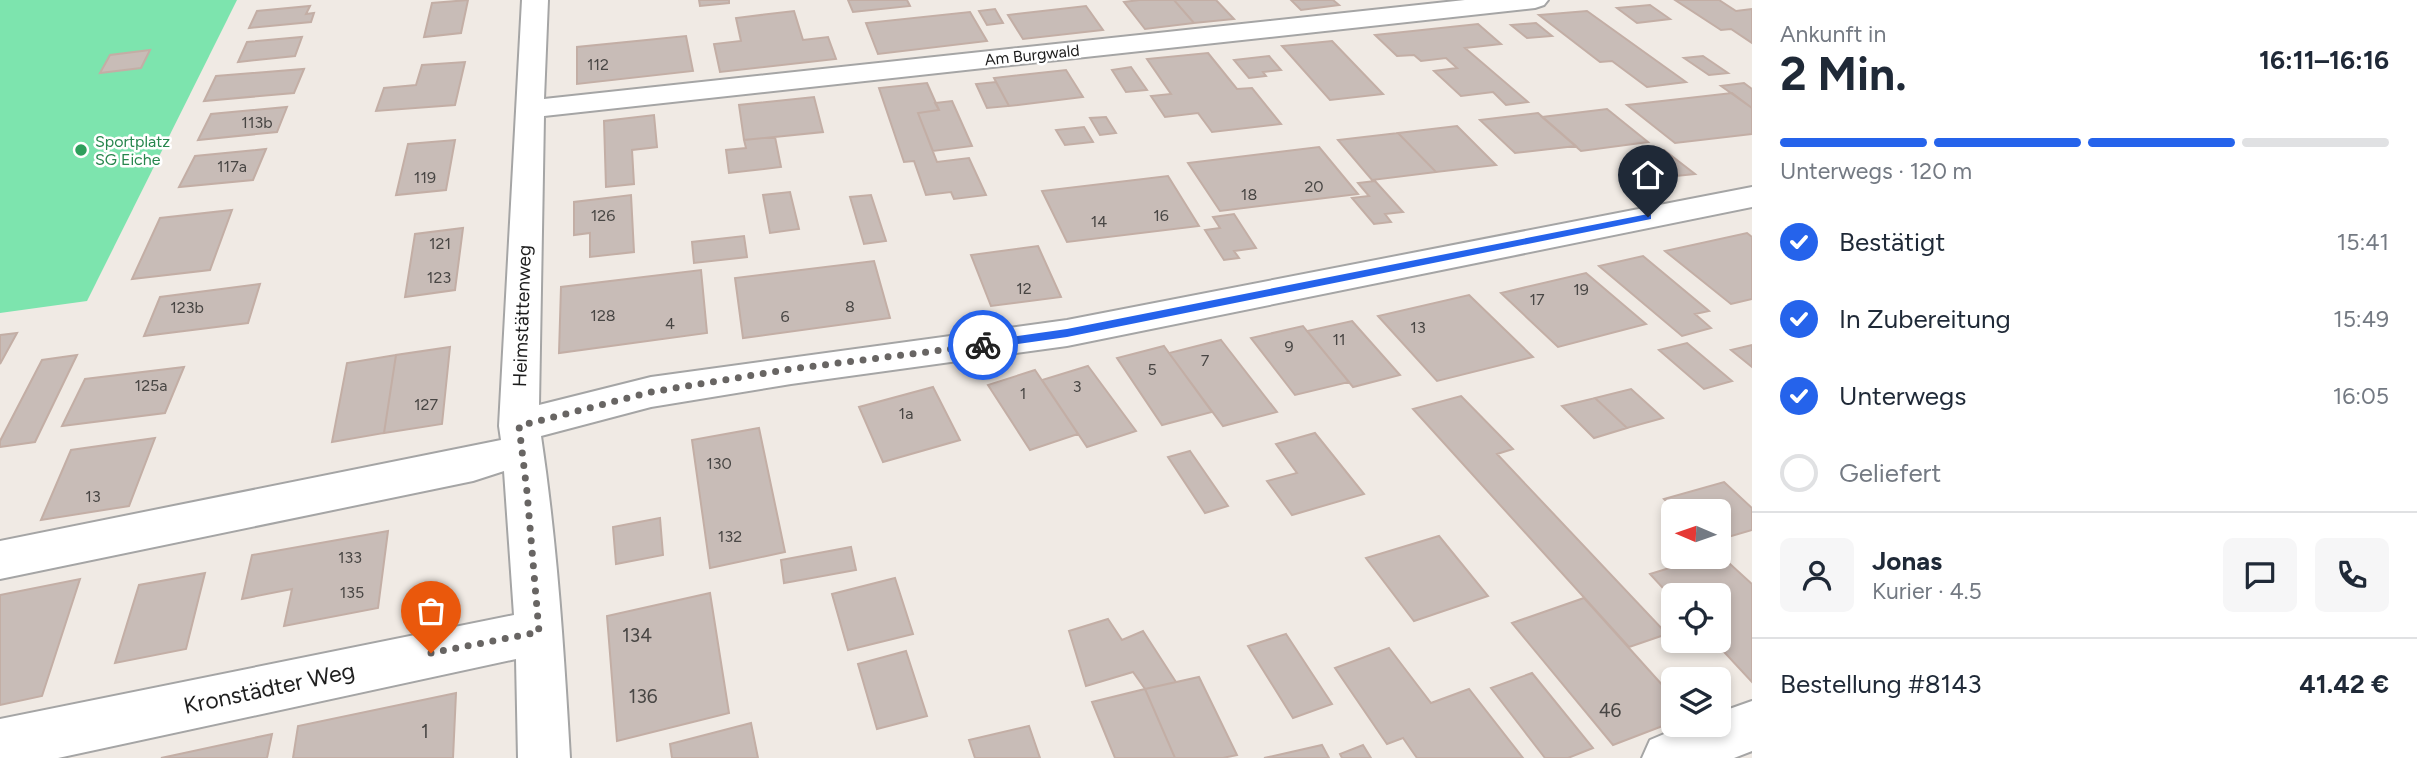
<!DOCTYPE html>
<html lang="de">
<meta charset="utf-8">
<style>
body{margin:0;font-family:Figtree,sans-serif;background:#f6f6f7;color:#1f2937;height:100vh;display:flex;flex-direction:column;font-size:26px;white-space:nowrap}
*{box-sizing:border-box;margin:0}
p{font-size:23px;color:#747a83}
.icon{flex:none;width:38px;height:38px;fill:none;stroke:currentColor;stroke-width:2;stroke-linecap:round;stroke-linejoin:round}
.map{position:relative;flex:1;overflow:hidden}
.details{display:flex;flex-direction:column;background:#fff;width:665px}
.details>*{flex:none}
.needle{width:46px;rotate:272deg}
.buttons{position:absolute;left:1661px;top:499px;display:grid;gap:14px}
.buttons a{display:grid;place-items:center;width:70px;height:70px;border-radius:10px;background:#fff;box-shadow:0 4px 10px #0003;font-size:35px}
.pin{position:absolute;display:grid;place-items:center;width:60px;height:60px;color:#fff;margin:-72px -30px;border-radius:50% 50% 50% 0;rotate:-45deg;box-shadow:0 0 7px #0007}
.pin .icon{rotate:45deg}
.courier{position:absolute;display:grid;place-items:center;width:70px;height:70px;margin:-35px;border:5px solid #2563eb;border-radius:50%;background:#fff;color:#222;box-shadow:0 2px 9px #0007}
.headline em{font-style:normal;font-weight:700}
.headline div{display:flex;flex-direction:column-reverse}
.headline{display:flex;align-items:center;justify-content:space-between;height:119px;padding:0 28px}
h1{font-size:46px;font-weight:700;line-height:52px}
.bar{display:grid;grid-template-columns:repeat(4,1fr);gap:10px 7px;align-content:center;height:84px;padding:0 28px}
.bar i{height:9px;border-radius:5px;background:#e0e1e3}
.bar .selected{background:#2563eb}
.bar p{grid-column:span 4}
.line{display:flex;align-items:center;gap:18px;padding:0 28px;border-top:2px solid #e0e1e3}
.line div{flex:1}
.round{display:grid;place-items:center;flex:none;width:74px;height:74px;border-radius:10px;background:#f6f6f7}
ol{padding:0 28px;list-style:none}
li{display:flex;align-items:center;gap:21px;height:77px}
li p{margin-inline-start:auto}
li .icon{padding:7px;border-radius:50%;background:#2563eb;color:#fff;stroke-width:4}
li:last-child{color:#747a83}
li i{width:38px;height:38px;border:4px solid #e0e1e3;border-radius:50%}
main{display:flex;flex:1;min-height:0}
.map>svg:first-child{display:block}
.pitch{fill:#7de4ae}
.building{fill:#c8bcb7;stroke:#c3aea5;stroke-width:2}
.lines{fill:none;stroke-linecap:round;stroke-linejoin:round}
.minor-casing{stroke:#a5a5a5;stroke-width:4}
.minor{fill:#fff;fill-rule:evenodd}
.route{fill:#2563eb}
.done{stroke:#686563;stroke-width:7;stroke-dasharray:0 12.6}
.leisure-dot{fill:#2e9e5b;stroke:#fff;stroke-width:2.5}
.labels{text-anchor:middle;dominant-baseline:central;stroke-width:5;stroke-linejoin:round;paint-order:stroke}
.far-street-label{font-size:16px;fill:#1e1e1e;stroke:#fff}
.number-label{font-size:16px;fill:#484644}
.far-leisure-label{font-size:16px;fill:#27864d;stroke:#fff;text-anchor:start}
.street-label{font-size:19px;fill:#1e1e1e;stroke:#fff}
.near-number-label{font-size:19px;fill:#484644}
.near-street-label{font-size:23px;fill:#1e1e1e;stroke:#fff}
</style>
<main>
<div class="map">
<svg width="1752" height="758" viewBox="0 0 1752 758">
<rect width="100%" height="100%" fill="#f0eae4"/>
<path class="pitch" d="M 0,0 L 237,0 L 87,301 L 0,313 Z"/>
<path class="building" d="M 468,0 L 461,33 L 424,37 L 432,3 Z
M 699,0 L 729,0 L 729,3 L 700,6 Z
M 848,0 L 907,0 L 910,6 L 853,12 Z
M 1139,0 L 1174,0 L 1194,23 L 1145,29 L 1124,2 Z
M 1174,0 L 1216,0 L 1234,19 L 1194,23 Z
M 1291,0 L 1333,0 L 1339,5 L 1301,10 Z
M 1675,0 L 1719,0 L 1736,11 L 1752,9 L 1752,43 L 1731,29 L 1721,30 Z
M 1650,5 L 1670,19 L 1637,23 L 1617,8 Z
M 310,6 L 306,14 L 314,13 L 311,22 L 249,28 L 257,11 Z
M 1086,6 L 1103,30 L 1023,39 L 1008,15 Z
M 995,9 L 1003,23 L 987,25 L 979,11 Z
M 794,11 L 803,40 L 828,37 L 836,59 L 720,72 L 714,44 L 741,41 L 736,18 Z
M 1587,11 L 1686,82 L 1647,87 L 1612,61 L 1600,62 L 1539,15 Z
M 970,12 L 987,41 L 878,54 L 866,23 Z
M 1536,23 L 1552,36 L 1527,38 L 1511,25 Z
M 1478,24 L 1501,44 L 1465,48 L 1528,102 L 1506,105 L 1493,92 L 1461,96 L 1434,71 L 1457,68 L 1446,58 L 1421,61 L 1414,55 L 1397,56 L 1375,35 Z
M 686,36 L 693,71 L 577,84 L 577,47 Z
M 302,37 L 295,56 L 238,62 L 247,42 Z
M 1332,41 L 1383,94 L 1330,100 L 1282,46 Z
M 150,50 L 141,68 L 100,73 L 110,55 Z
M 1208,53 L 1237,89 L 1252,88 L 1281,124 L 1212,132 L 1198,113 L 1165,117 L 1151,96 L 1171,94 L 1147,59 Z
M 1269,56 L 1281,70 L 1263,72 L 1266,76 L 1249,78 L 1234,60 Z
M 1703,56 L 1728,73 L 1709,75 L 1684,58 Z
M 465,62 L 455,105 L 376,111 L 384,88 L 416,85 L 422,65 Z
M 1131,67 L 1147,90 L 1126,92 L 1112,70 Z
M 304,69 L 294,93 L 204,101 L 216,76 Z
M 1066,70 L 1083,97 L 1009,106 L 994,78 Z
M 996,82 L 1009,106 L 987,108 L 976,84 Z
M 927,83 L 939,110 L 918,113 L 937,162 L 969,158 L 986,195 L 954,199 L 951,192 L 926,195 L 914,161 L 904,162 L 879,88 Z
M 1744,83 L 1752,89 L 1752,108 L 1721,86 Z
M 1732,93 L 1752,108 L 1752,134 L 1675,143 L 1627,105 Z
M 814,97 L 823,132 L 744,140 L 739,105 Z
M 952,101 L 972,146 L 933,151 L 918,113 L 939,110 L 935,103 Z
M 287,107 L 277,132 L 198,140 L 211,114 Z
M 1607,109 L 1648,142 L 1581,151 L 1542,117 Z
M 1538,113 L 1576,146 L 1515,153 L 1480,120 Z
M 654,115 L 657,147 L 632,150 L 634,184 L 606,187 L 604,121 Z
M 1106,117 L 1116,133 L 1100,135 L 1090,118 Z
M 1457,126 L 1496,165 L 1436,172 L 1398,133 Z
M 1084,127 L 1093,142 L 1065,145 L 1056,130 Z
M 1398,133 L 1436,172 L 1372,180 L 1338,140 Z
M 775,137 L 781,167 L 729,173 L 726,150 L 746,148 L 744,140 Z
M 455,140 L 446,190 L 396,195 L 408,144 Z
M 1319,147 L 1358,194 L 1220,211 L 1188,163 Z
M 266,149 L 253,180 L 179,187 L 195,156 Z
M 1664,150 L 1695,174 L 1676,176 L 1646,152 Z
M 1168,176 L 1199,226 L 1067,242 L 1042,191 Z
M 1375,181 L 1403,212 L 1385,214 L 1391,222 L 1374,224 L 1352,198 L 1369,196 L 1358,183 Z
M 790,192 L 799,229 L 770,233 L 763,195 Z
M 631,195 L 634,252 L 590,257 L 590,233 L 574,235 L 574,202 Z
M 871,195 L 886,241 L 864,244 L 850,197 Z
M 232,210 L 210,270 L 132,279 L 160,218 Z
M 1234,214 L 1256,248 L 1234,251 L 1239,258 L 1224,260 L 1205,230 L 1220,228 L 1213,217 Z
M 463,228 L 455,290 L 405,297 L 415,234 Z
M 1747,233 L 1752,237 L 1752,299 L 1731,304 L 1665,251 Z
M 744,236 L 747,257 L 694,263 L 692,242 Z
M 1038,246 L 1061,297 L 991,306 L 971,255 Z
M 1643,256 L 1709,311 L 1695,314 L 1711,328 L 1682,336 L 1599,266 Z
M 874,261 L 890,318 L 743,338 L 735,278 Z
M 701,270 L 707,333 L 559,353 L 561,287 Z
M 1586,273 L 1646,324 L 1558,347 L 1501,293 Z
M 260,284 L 248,323 L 144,336 L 160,297 Z
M 1469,295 L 1533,357 L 1437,381 L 1378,316 Z
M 1352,321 L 1400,375 L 1353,387 L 1307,331 Z
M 1303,326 L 1307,331 L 1349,382 L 1295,395 L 1251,338 Z
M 17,333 L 0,364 L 0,335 Z
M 1221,340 L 1277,412 L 1223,426 L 1169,353 Z
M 1687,343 L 1732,381 L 1704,389 L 1659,350 Z
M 1752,345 L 1752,367 L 1731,350 Z
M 1164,346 L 1169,353 L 1212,412 L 1162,425 L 1117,358 Z
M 450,347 L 442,424 L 384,433 L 396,355 Z
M 77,355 L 35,442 L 0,447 L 0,441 L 42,360 Z
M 396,355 L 384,433 L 332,442 L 347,363 Z
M 1088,366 L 1136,431 L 1087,447 L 1042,380 Z
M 184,367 L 165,413 L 62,426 L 85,379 Z
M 1035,370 L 1078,434 L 1030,450 L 988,385 Z
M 933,387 L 960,440 L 883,462 L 859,407 Z
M 1631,389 L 1663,418 L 1627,428 L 1595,398 Z
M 1461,396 L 1513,449 L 1497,454 L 1667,634 L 1629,647 L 1413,409 Z
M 1595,398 L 1627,428 L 1594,438 L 1562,406 Z
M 759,428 L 785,552 L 710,568 L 692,440 Z
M 1315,433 L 1364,494 L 1292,515 L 1267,481 L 1297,473 L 1276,444 Z
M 155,438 L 129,506 L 41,520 L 71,450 Z
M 1190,451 L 1228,506 L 1205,513 L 1168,457 Z
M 1724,482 L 1752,508 L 1752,530 L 1718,540 L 1718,511 L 1676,511 L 1664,499 Z
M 660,518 L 663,555 L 616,564 L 613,527 Z
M 388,531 L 378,608 L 284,626 L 292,589 L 242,599 L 252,555 Z
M 1439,536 L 1488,596 L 1414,621 L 1366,558 Z
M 851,547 L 856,570 L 784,583 L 781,560 Z
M 1718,553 L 1752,584 L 1752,682 L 1713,640 L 1718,640 L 1718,595 L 1673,595 L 1673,599 L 1650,574 L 1708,556 L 1718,556 Z
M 205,573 L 186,649 L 115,663 L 139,585 Z
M 895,578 L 913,634 L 848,650 L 832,594 Z
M 80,579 L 42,696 L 0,705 L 0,595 Z
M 710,593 L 729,713 L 617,741 L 607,616 Z
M 1584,598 L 1673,697 L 1673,722 L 1613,745 L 1512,623 Z
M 1108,619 L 1122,640 L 1143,631 L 1176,682 L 1145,689 L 1133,672 L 1086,686 L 1069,631 Z
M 1286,634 L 1332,704 L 1293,718 L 1248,646 Z
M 1389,648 L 1431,703 L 1469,689 L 1523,758 L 1417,758 L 1403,738 L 1387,744 L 1335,668 Z
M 906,651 L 927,716 L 877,729 L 858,664 Z
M 1532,673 L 1593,748 L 1568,758 L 1545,758 L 1491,688 Z
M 1199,677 L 1237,755 L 1223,758 L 1175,758 L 1145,689 Z
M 1145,689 L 1175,758 L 1115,758 L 1092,702 Z
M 456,693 L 453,758 L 293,758 L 298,726 Z
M 751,723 L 758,758 L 672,758 L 670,744 Z
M 1029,726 L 1040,758 L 975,758 L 969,740 Z
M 272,734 L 267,758 L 161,758 Z
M 1322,745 L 1329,758 L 1264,758 Z
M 1363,745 L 1371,758 L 1342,758 L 1340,754 Z"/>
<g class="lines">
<g class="minor-casing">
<path id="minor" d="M 522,0 L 548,0 L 544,99 L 1465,0 L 1548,0 L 1544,5 L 1535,8 L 544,116 L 539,405 L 651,377 L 1067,320 L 1752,187 L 1752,207 L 1067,346 L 791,384 L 651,407 L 541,436 C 557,543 564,650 570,758 L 518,758 L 516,659 L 58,758 L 0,758 L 0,719 L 514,615 L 504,471 L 473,481 L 0,579 L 0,541 L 501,440 L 499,426 Z
M 1752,701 L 1752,751 L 1734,758 L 1642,758 L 1650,740 L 1688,724 L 1718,724 L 1718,713 Z"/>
</g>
<use href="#minor" class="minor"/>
</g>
<path class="route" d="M 1648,214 L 1651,215 L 1651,219 L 1067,337 L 983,349 L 978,345 L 983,341 L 1067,329 Z"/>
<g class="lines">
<path class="done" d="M 431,653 L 539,632 L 527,492 L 519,426 L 651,392 L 791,369 L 983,345"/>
</g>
<circle class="leisure-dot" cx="81" cy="150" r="7"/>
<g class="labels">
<g class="far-street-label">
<text transform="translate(1032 55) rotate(-6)">Am Burgwald</text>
</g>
<g class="number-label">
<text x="598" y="64">112</text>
<text x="257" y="122">113b</text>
<text x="232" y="166">117a</text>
<text x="425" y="177">119</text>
<text x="1314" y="186">20</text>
<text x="1249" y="194">18</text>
<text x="603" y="215">126</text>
<text x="1161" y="215">16</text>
<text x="1099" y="221">14</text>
<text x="440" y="243">121</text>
<text x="439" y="277">123</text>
<text x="1024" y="288">12</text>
<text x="1581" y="289">19</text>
<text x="1537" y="299">17</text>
<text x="850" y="306">8</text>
<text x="187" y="307">123b</text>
<text x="603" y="315">128</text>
<text x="785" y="316">6</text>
<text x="670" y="323">4</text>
<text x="1418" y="327">13</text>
<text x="1339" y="339">11</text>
<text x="1289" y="346">9</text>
<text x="1205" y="360">7</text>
<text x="1152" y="369">5</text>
<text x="151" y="385">125a</text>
<text x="1077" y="386">3</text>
<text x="1023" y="393">1</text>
<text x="426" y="404">127</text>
<text x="906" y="413">1a</text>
<text x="719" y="463">130</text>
<text x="93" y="496">13</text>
<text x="730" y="536">132</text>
<text x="350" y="557">133</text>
<text x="352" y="592">135</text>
</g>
<g class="far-leisure-label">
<text x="95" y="141">Sportplatz<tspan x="95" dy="18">SG Eiche</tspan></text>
</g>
<g class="street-label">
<text transform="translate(522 316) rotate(-88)">Heimstättenweg</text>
</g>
<g class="near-number-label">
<text x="637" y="635">134</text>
<text x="643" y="696">136</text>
<text x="1610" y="710">46</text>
<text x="425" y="731">1</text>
</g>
<g class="near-street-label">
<text transform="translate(269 688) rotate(-12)">Kronstädter Weg</text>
</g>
</g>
</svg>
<div class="buttons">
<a><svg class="needle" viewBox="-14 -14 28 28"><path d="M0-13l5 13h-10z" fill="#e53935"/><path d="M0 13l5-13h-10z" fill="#747a83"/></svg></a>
<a><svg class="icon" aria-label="locate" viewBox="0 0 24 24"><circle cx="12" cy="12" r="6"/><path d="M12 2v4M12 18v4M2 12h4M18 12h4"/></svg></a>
<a><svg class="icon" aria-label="layers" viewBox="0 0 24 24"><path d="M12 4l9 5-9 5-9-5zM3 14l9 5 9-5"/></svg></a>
</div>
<div class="pin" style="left:431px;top:653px;background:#ea580c"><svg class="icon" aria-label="bag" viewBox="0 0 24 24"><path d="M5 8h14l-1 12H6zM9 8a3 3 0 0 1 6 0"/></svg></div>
<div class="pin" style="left:1648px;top:217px;background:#1f2937"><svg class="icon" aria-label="home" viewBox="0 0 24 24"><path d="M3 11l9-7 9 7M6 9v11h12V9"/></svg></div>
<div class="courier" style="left:983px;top:345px"><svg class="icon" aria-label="bike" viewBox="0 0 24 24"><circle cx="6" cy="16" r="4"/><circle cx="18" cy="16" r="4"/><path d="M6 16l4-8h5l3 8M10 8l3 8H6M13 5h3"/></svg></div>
</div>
<section class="details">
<div class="headline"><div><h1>2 Min.</h1><p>Ankunft in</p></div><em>16:11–16:16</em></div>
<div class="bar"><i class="selected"></i><i class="selected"></i><i class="selected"></i><i></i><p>Unterwegs · 120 m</p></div>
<ol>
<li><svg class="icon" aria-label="check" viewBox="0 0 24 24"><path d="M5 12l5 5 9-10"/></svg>Bestätigt<p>15:41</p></li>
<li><svg class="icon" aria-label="check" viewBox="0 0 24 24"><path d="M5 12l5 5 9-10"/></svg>In Zubereitung<p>15:49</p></li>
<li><svg class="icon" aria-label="check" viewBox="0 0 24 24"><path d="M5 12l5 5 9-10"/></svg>Unterwegs<p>16:05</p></li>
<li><i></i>Geliefert</li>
</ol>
<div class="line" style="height:126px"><a class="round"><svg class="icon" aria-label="person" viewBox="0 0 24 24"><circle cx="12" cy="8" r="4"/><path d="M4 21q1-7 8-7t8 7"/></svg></a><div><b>Jonas</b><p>Kurier · 4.5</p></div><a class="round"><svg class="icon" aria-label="chat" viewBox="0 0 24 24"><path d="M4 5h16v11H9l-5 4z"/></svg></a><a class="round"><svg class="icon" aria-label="phone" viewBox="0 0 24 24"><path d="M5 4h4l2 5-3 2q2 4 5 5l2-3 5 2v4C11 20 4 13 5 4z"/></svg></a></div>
<div class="line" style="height:91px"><div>Bestellung #8143</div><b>41.42 €</b></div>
</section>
</main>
